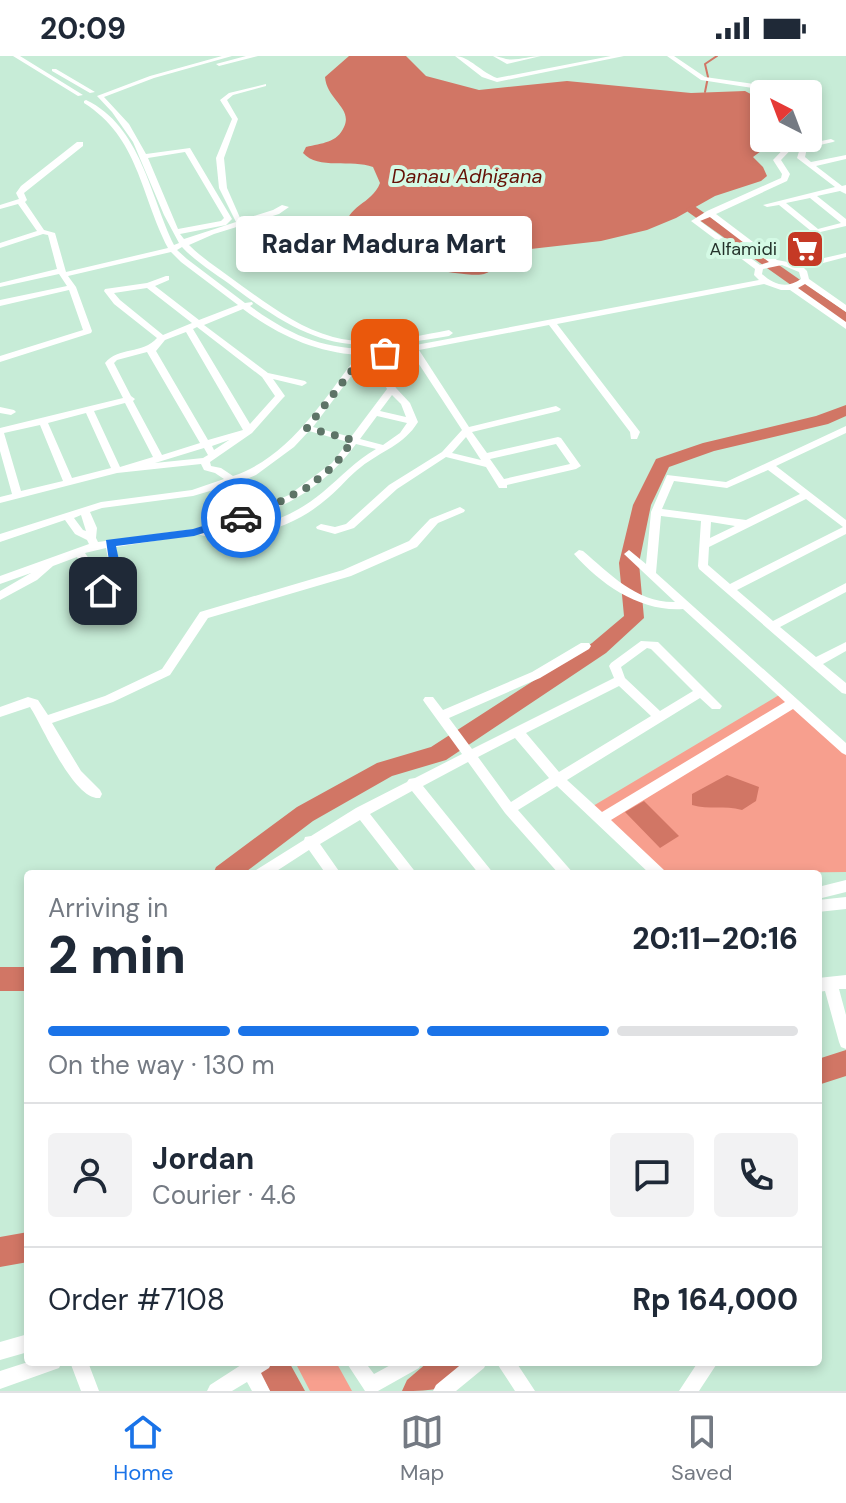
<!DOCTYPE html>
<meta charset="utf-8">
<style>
body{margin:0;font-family:"DM Sans",sans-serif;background:#f2f2f3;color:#1f2937;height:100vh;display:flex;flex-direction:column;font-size:30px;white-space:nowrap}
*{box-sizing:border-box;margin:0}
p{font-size:26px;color:#747a83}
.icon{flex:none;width:44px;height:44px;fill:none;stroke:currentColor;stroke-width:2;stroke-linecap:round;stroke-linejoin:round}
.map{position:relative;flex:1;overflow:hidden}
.drawer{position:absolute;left:24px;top:814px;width:798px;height:496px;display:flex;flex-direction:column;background:#fff;border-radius:8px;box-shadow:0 4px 12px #0003}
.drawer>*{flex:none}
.needle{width:52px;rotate:318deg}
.buttons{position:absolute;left:750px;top:24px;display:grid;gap:16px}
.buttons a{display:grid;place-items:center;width:72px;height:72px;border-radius:8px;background:#fff;box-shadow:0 4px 12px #0003;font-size:40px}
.pin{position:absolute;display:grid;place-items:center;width:68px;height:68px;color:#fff;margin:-34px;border-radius:16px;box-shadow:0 4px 12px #0006}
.courier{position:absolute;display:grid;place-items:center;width:80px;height:80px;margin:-40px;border:6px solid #1a73e8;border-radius:50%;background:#fff;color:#222;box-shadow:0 2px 10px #0007}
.bubble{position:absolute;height:56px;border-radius:8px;background:#fff;box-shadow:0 4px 12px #0003;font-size:26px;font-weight:800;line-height:56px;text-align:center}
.head em{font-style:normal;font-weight:800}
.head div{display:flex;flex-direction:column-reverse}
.head{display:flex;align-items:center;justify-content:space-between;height:136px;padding:0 24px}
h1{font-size:52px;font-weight:800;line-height:60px}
.bar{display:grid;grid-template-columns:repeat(4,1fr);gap:12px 8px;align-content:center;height:96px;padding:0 24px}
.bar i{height:10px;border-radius:6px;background:#e0e1e3}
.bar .selected{background:#1a73e8}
.bar p{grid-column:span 4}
.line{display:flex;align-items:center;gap:20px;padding:0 24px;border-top:2px solid #e0e1e3}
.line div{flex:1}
.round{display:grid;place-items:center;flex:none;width:84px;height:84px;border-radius:8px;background:#f2f2f3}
.status{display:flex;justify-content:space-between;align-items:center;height:56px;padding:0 40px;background:#fff;direction:ltr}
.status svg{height:22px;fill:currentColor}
.menu{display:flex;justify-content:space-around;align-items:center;height:112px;border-top:2px solid #e0e1e3;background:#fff;font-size:22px;color:#747a83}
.menu a{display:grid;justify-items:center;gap:4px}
.menu .selected{color:#1a73e8}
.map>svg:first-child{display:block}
.green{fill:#f79f8e}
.water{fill:#d17665}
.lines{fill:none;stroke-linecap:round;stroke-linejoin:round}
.stream{stroke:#d17665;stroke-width:2}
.river{fill:#d17665;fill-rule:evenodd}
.minor{fill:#fff;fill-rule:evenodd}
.route{fill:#1a73e8}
.done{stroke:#5d7467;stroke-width:8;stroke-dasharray:0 14.4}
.labels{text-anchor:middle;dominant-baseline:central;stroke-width:8;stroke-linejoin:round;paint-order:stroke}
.far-poi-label{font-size:18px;fill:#24332b;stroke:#d4fae5;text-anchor:end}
.far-water-label{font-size:20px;font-style:italic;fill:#651106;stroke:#d4fae5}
</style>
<div class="status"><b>20:09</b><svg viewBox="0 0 49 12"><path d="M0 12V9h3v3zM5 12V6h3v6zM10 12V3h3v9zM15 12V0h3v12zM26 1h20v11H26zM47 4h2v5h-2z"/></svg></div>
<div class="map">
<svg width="846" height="1335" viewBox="0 0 846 1335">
<rect width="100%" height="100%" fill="#c7ecd7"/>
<path class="green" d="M 784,636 L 846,690 L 846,816 L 660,818 L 593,750 Z
M 295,1306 L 336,1306 L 352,1335 L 310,1335 Z"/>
<path class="water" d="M 349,0 L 406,0 L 426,20 L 479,34 L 567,25 L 691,37 L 745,35 L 764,45 L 764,82 L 778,82 L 753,101 L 763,111 L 767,120 L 761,125 L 715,140 L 676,162 L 647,174 L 601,185 L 513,195 C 501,201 497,214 484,218 C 470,223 373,203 360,195 C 355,191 350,186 346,182 C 341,148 371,151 380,127 L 373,111 C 352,103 318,114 303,97 L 306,91 C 322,87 337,87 344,71 C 353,52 327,44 325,21 Z
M 727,719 L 759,731 L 756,745 L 742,754 C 724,749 709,754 692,749 L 692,738 Z
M 644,745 L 679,780 L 660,792 L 625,756 Z"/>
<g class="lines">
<path class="stream" d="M 705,36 L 708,21 L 705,8 L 717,0"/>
<path class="river" d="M 693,149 L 846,256 L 846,268 L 688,156 L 686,153 Z
M 846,349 L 846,360 L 828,368 L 714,395 L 669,411 L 651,449 L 639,507 L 644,562 L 606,597 L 446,704 L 392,720 L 313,765 L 243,818 L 213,818 L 216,811 L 297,751 L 377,707 L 431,691 L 592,587 L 624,560 L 619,507 L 633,449 L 656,403 L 703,387 L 816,360 Z
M 0,911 L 28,911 L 28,935 L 0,935 Z
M 846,994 L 846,1020 L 818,1029 L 818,1003 Z
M 28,1176 L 28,1206 L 0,1211 L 0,1181 Z
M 254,1306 L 289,1306 L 305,1335 L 270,1335 Z
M 428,1306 L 469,1306 C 455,1335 432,1335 402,1335 L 407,1324 Z"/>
<path class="minor" d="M 13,0 L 20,0 L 83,39 L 78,40 Z
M 222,0 L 232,0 L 154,22 L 104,41 L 129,68 L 146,98 L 190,92 L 232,163 L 226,169 L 180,178 L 184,183 L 236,166 L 219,132 L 216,102 L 232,63 L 220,44 L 229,37 L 266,28 L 266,30 L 233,39 L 227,44 L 238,63 L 224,102 L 227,132 L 241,164 L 273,154 L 282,149 L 289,151 L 279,158 L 214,178 L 189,189 C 205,205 224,216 242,230 C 270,250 299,272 333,281 C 371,291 412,281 449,274 L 453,277 L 449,280 C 349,297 319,294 236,233 C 218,219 198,208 182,191 L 177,194 L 187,203 L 245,247 L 252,246 L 253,248 L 250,250 C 302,288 337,296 400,292 L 759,224 L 754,219 L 755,213 L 691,165 L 707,155 L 781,122 L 782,118 L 773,104 L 794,82 L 802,82 L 781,104 L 790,118 L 787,125 L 716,158 L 777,204 L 798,208 L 846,197 L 846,201 L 804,212 L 807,215 L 809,223 L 846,249 L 846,256 L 805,228 L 798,232 L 846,266 L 846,273 L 790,234 L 781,234 L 764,228 L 557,268 L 640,376 L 637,383 L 631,383 L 630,376 L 549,269 L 419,294 L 469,371 L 556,350 L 561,353 L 559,355 L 472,376 L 487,397 L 558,381 L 561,382 L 581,410 L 576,413 L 507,429 L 507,432 L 499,432 L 486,411 L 446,401 L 397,433 L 354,472 L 335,478 L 317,473 L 316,471 L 321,468 L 335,471 L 346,468 L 389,429 L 442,396 L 462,374 L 411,296 L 367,299 L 313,371 L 351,381 L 387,333 L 379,317 L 384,314 L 387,315 L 396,332 L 410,347 L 418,366 C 404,389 381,395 361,411 C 349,420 340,432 329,441 C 302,465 270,478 234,480 C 222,481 208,482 198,478 L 116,491 L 123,527 L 109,538 L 101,538 L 77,501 L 53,510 L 37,524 L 0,544 L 0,535 L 31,517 L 0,528 L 0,520 L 89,488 L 87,484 L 75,478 L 65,464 L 0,486 L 0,478 L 101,446 L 192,434 L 224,423 L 215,417 L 204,414 L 201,408 L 117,417 L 0,447 L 0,441 L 12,438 L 0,395 L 0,372 L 123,342 L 105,307 C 118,291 143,298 157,282 L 114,248 L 104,235 L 105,233 L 147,227 L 166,220 L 169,220 L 169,224 L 155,230 L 199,264 L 238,249 L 181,206 L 171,196 L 68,220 L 76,231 L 92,275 L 91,277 L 0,306 L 0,300 L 83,274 L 69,234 L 0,250 L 0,244 L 67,230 L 59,218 L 0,231 L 0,227 L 57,213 L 48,179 L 43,178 L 0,192 L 0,187 L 37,175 L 18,148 L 0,153 L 0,149 L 19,143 L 16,137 L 21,130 L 77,86 L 83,86 L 83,90 L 24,137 L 27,144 L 25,146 L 44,174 L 55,177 L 66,216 L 168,192 C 140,138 139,82 84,47 L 84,45 L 86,44 C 141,70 150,140 174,189 L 179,187 L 164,159 L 133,86 L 112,56 L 97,40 L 150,20 ZM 185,96 L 224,162 L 221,165 L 178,173 L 148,102 ZM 710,161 L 769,206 L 760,209 L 700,165 ZM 782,209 L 799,216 L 801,223 C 787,233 774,229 762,218 L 763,213 ZM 147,232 L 192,267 L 163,279 L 120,244 L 114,237 ZM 243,253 C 278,279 314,296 358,299 C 323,344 290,401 233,420 L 221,412 L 211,410 L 210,406 L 252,377 L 283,342 L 285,340 L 273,323 L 302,330 L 307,327 L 305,325 L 268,317 L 204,269 ZM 197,271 L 262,321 L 275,340 L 250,368 L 193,273 ZM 186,276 L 243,374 L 208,384 L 156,295 L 165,284 ZM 147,296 L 200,387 L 162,399 L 133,345 L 135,343 L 131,340 L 114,307 L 117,304 ZM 392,339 L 401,348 L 406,361 L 380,355 ZM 125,347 L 153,401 L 120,411 L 94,355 ZM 86,357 L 111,412 L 72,422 L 48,367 ZM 377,360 L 407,367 L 400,377 L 383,389 L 360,383 ZM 40,369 L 63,425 L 21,435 L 4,377 ZM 309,375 L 348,386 L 332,407 L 289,439 L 245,458 L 194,473 L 98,486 L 96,482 L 97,472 L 90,456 L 102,452 L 193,440 L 237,427 L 256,419 L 294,391 ZM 466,381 L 479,401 L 481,404 L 452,397 ZM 229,384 L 214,394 L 212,390 ZM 356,388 L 376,393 C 355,405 341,421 323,436 C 291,463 255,474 214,474 C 275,456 317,440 356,388 ZM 556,388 L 570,408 L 504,423 L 490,403 ZM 204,392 L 208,399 L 203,402 L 155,407 ZM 81,459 L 86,475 L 83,474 L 74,462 ZM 106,492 L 112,525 L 107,529 L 85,497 Z
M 246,0 L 258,0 L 219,10 L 216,8 Z
M 455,0 C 469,0 482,17 497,22 L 611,0 L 624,0 L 497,26 L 482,21 Z
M 493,0 C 498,0 502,2 506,3 C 516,5 531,0 541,0 L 507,8 Z
M 667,0 L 674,0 L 705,21 L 761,29 L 777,38 L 769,38 L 759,33 L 701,24 Z
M 52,13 L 56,13 L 95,36 L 90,37 L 52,15 Z
M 808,66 L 811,70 L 808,72 Z
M 831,83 L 835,85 L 833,86 L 807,92 L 805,101 L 811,106 L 846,99 L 846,103 L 816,110 L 842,130 L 846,129 L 846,138 L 840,135 L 817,140 L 846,163 L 846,170 L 799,181 L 799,177 L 811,175 L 779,149 L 767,151 L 763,149 L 835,131 L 797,102 L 801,89 ZM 810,142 L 841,167 L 818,173 L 786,147 Z
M 0,351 L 14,354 L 16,356 L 11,359 L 0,357 Z
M 846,370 L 846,377 L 776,410 L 846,464 L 846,478 L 737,534 L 773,565 L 846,527 L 846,536 L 780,571 L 816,601 L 846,586 L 846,595 L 823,608 L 846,627 L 846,638 L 842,637 L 699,513 L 698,510 L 701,465 L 661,460 L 656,517 L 846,687 L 846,699 L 842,697 L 793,653 L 611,764 L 664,814 L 666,818 L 650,818 L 557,730 L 518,754 L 574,818 L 559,818 L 505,757 L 468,706 L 423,730 L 494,818 L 479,818 L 412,735 L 370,758 L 417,818 L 402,818 L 360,764 L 320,788 L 341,818 L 326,818 L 309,794 L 272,818 L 254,818 L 256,814 L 304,784 L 305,781 L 311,780 L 356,752 L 407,726 L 409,723 L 415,722 L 462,698 L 425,647 L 423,644 L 425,641 L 433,641 L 443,654 L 532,616 L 581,587 L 589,587 L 591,590 L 589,593 L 540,622 L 449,662 L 472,693 L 614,622 L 609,610 L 611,607 L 641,585 L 658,586 L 722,650 L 720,653 L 712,653 L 700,642 L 567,724 L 602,756 L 785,646 L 683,553 C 641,556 601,529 574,498 L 579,494 L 583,495 C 610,518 637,547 675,546 L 624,498 L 629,494 L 646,508 L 651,456 L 667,419 L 726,426 ZM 768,414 L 800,438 L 746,464 L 662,453 L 674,425 L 727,432 ZM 806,443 L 843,471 L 730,528 L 708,509 L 709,491 ZM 711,466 L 735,470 L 710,482 ZM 647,592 L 651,593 L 693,635 L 660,655 L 625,622 L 621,611 ZM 619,630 L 651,660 L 559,716 L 526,677 ZM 515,682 L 549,722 L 511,746 L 478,701 Z
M 460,451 L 465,454 L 464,456 L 438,467 L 417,491 L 351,520 L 208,562 L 170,619 L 113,646 L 52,667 L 81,715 L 100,734 L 102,738 L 100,742 C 74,745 43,671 30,651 L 0,661 L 0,651 L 28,641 L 38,644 L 48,659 L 105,640 L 162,613 L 200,556 L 343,514 L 409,485 L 430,463 Z
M 846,824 L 846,836 L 818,843 L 818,831 Z
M 846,841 L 846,853 L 818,856 L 818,844 Z
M 846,919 L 846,933 L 839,933 L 846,959 L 846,993 L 841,991 L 839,986 L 825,935 L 818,936 L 818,922 Z
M 28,1278 L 28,1296 L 0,1304 L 0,1286 Z
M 28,1306 L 62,1306 L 59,1312 L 0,1333 L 0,1315 Z
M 70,1306 L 88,1306 L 99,1335 L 81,1335 Z
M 243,1306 L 272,1306 L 269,1312 L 261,1317 L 270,1335 L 252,1335 L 247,1326 L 232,1335 L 207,1335 L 210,1329 L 241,1309 Z
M 346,1306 L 365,1306 L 374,1318 L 396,1306 L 422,1306 L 419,1312 L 378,1335 L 365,1335 Z
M 464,1306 L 487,1306 L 484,1312 L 456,1335 L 433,1335 L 436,1329 Z
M 496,1306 L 516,1306 L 535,1335 L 515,1335 Z
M 698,1306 L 718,1306 L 699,1335 L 679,1335 Z"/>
</g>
<path class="route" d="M 241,458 L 245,459 L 245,464 L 194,480 L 116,490 L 124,528 L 103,539 L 97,535 L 112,526 L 106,484 L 193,473 Z"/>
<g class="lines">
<path class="done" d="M 241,462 L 268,452 L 308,431 L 335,409 L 353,384 L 307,372 L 364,299 L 385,297"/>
</g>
<defs>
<g id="supermarket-square" transform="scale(2)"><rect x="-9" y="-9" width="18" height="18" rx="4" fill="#c53925" stroke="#d4fae5"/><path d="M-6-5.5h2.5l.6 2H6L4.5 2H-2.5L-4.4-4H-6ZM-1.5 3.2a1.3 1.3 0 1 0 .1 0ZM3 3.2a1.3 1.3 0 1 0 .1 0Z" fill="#fff"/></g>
</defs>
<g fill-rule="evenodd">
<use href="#supermarket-square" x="805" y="193"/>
</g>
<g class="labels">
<g class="far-poi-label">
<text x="777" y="193">Alfamidi</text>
</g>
<g class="far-water-label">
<text x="467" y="120">Danau Adhigana</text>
</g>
</g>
</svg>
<div class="buttons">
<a><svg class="needle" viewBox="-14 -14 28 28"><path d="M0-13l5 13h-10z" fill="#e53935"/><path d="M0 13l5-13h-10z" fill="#747a83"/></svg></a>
</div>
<div class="pin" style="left:385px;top:297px;background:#ea580c"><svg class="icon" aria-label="bag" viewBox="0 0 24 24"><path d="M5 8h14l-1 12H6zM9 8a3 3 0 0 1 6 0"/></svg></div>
<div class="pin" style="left:103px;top:535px;background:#1f2937"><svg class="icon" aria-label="home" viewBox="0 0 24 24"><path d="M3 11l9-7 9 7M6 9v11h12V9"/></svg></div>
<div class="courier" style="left:241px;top:462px"><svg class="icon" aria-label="car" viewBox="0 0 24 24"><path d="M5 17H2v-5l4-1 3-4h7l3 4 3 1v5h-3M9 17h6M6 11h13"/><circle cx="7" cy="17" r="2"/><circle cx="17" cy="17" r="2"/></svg></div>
<div class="bubble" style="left:236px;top:160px;width:296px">Radar Madura Mart</div>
<section class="drawer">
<div class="head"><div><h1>2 min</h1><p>Arriving in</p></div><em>20:11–20:16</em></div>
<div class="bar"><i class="selected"></i><i class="selected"></i><i class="selected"></i><i></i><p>On the way · 130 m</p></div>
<div class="line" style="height:144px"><a class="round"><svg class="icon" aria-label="person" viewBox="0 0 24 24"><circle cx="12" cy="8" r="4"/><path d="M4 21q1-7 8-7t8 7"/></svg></a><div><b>Jordan</b><p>Courier · 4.6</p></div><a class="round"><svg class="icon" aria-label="chat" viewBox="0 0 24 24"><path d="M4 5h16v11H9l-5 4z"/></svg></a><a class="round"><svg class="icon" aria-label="phone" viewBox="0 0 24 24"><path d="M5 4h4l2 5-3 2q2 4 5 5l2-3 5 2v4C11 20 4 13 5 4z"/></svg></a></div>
<div class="line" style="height:104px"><div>Order #7108</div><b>Rp 164,000</b></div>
</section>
</div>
<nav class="menu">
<a class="selected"><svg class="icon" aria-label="home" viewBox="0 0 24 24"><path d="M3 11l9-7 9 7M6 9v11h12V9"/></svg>Home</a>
<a><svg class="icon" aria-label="map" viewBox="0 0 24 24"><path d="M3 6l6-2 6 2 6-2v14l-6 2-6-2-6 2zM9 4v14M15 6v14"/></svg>Map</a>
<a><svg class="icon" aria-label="saved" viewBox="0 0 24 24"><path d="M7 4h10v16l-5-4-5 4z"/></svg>Saved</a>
</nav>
